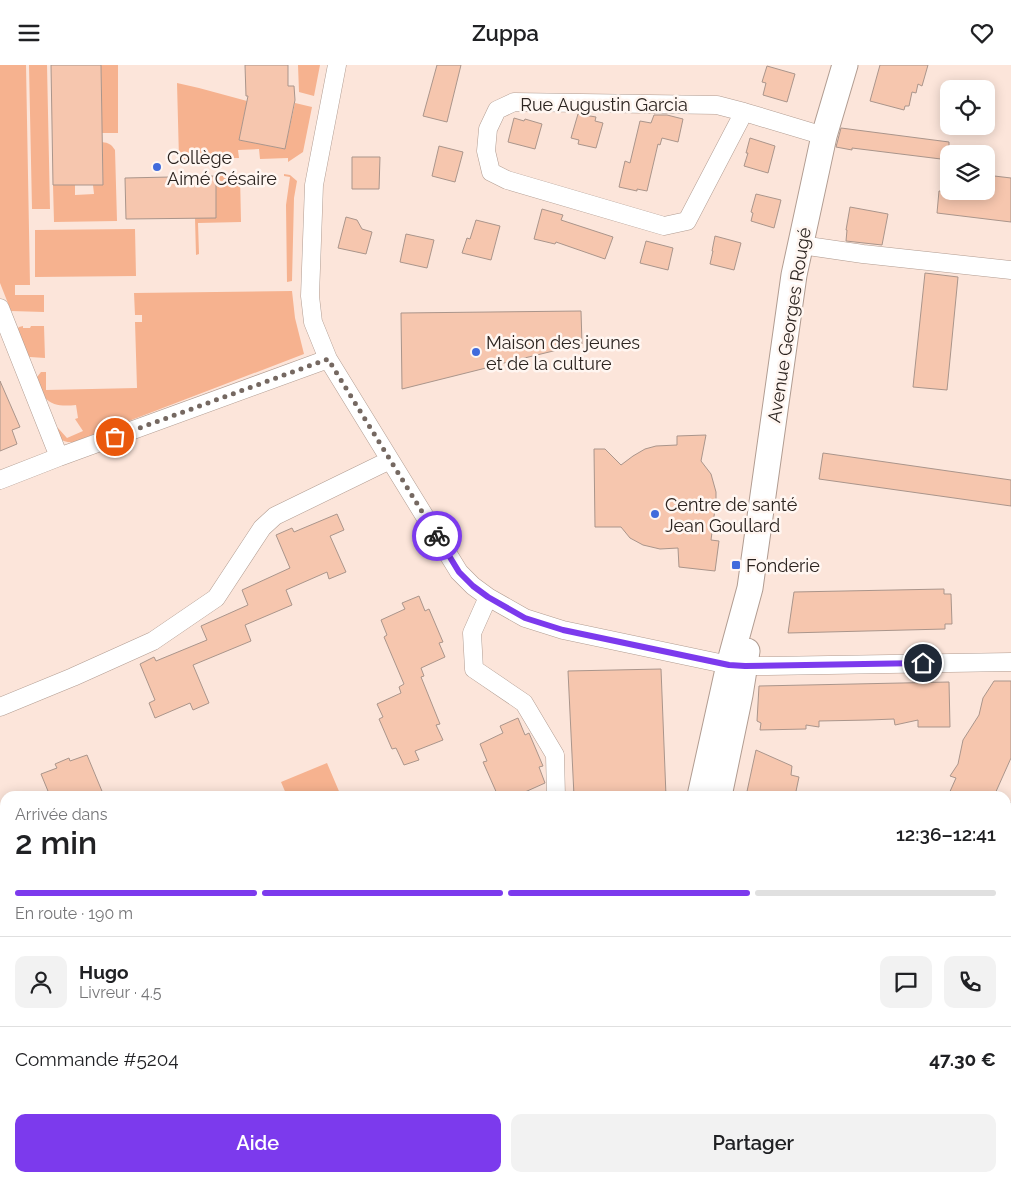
<!DOCTYPE html>
<html lang="fr">
<meta charset="utf-8">
<style>
body{margin:0;font-family:Raleway,sans-serif;background:#f2f2f2;color:#202124;height:100vh;display:flex;flex-direction:column;font-size:19px;white-space:nowrap}
*{box-sizing:border-box;margin:0}
p{font-size:16px;color:#757577}
.icon{flex:none;width:28px;height:28px;fill:none;stroke:currentColor;stroke-width:2;stroke-linecap:round;stroke-linejoin:round}
.map{position:relative;flex:1;overflow:hidden}
.details{position:absolute;left:0px;top:726px;width:1011px;height:391px;display:flex;flex-direction:column;background:#fff;border-radius:15px 15px 0 0;box-shadow:0 2px 12px #0003}
.details>*{flex:none}
.buttons{position:absolute;left:940px;top:15px;display:grid;gap:10px}
.buttons a{display:grid;place-items:center;width:55px;height:55px;border-radius:10px;background:#fff;box-shadow:0 2px 12px #0003;font-size:25px}
.pin{position:absolute;display:grid;place-items:center;width:42px;height:42px;color:#fff;margin:-21px;border:2px solid #fff;border-radius:50%;box-shadow:0 1px 5px #0007}
.courier{position:absolute;display:grid;place-items:center;width:50px;height:50px;margin:-25px;border:4px solid #7c3aed;border-radius:50%;background:#fff;color:#222;box-shadow:0 1px 6px #0007}
.headline em{font-style:normal;font-weight:600}
.headline div{display:flex;flex-direction:column-reverse}
.headline{display:flex;align-items:center;justify-content:space-between;height:85px;padding:0 15px}
h1{font-size:32px;font-weight:600;line-height:38px}
.bar{display:grid;grid-template-columns:repeat(4,1fr);gap:8px 5px;align-content:center;height:60px;padding:0 15px}
.bar i{height:6px;border-radius:4px;background:#e0e0e0}
.bar .current{background:#7c3aed}
.bar p{grid-column:span 4}
.line{display:flex;align-items:center;gap:12px;padding:0 15px;border-top:1px solid #e0e0e0}
.line div{flex:1}
.round{display:grid;place-items:center;flex:none;width:52px;height:52px;border-radius:10px;background:#f2f2f2}
.action{display:flex;gap:10px;margin-top:auto;padding:10px 15px}
.action a{flex:1;height:58px;border-radius:10px;background:#7c3aed;color:#fff;font-size:20px;font-weight:600;line-height:58px;text-align:center}
.action a+a{background:#f2f2f2;color:#202124}
header{display:flex;justify-content:space-between;align-items:center;height:65px;padding:0 15px;background:#fff;font-size:22px;font-weight:600}
.map>svg:first-child{display:block}
.green{fill:#f6b28f}
.building{fill:#f6c6ae;stroke:#aa958b}
.lines{fill:none;stroke-linecap:round;stroke-linejoin:round}
.street-casing{stroke:#b19c91;stroke-width:19}
.secondary-casing{stroke:#b19c91;stroke-width:27}
.primary-casing{stroke:#b19c91;stroke-width:29}
.street{stroke:#fff;stroke-width:18}
.secondary{stroke:#fff;stroke-width:25}
.primary{stroke:#fff;stroke-width:28}
.done{stroke:#756861;stroke-width:5;stroke-dasharray:0 9}
.route{stroke:#7c3aed;stroke-width:6}
.poi-dot{fill:#416bdc;stroke:#fff6f1;stroke-width:2}
.labels{text-anchor:middle;dominant-baseline:central;stroke-width:5;stroke-linejoin:round;paint-order:stroke}
.street-label{font-size:18px;fill:#2c2420;stroke:#fff6f1}
.poi-label{font-size:18px;fill:#2c2420;stroke:#fff6f1;text-anchor:start}
</style>
<header><svg class="icon" aria-label="menu" viewBox="0 0 24 24"><path d="M4 6h16M4 12h16M4 18h16"/></svg>Zuppa<svg class="icon" aria-label="heart" viewBox="0 0 24 24"><path d="M12 20l-8-8c-3-5 5-10 8-4 3-6 11-1 8 4z"/></svg></header>
<div class="map">
<svg width="1011" height="1117" viewBox="0 0 1011 1117">
<rect width="100%" height="100%" fill="#fce5da"/>
<path class="green" d="M 0,0 L 26,0 L 30,220 L 15,220 L 15,230 L 44,230 L 44,247 L 11,246 L 0,218 Z
M 29,0 L 47,0 L 50,144 L 32,144 Z
M 101,0 L 118,0 L 118,68 L 102,68 Z
M 298,0 L 320,0 L 314,31 L 299,27 Z
M 177,18 L 199,23 L 247,36 L 239,75 L 285,84 L 295,38 L 312,42 L 303,87 L 288,97 L 288,93 L 260,94 L 259,84 L 238,85 L 239,93 L 179,94 Z
M 102,77 C 109,78 111,79 115,85 L 117,156 L 54,157 L 53,120 L 75,120 L 75,130 L 94,129 L 93,120 L 103,119 Z
M 284,109 L 290,110 L 297,116 L 294,133 L 292,216 L 287,217 L 286,140 L 290,112 L 284,111 Z
M 240,110 L 241,157 L 198,158 L 199,189 L 196,190 L 195,153 L 216,153 L 216,111 Z
M 135,164 L 136,211 L 35,212 L 35,165 Z
M 292,226 L 295,253 L 304,289 L 74,377 C 62,378 58,373 52,364 L 58,363 L 67,373 L 83,366 L 75,354 L 78,353 L 76,340 C 65,341 53,342 44,332 C 41,329 38,322 36,317 L 37,312 L 41,307 L 46,307 L 46,325 L 137,323 L 135,257 L 142,257 L 142,250 L 135,250 L 134,228 Z
M 23,261 L 23,263 L 30,263 L 31,261 L 44,261 L 45,293 L 30,292 L 24,290 L 15,267 L 19,262 Z
M 327,698 L 341,731 L 287,731 L 281,717 Z"/>
<path class="building" d="M 51,0 L 101,0 L 103,120 L 53,120 Z
M 245,0 L 288,0 L 288,21 L 294,21 L 295,35 L 285,84 L 239,75 L 248,31 L 246,31 Z
M 437,0 L 461,0 L 447,57 L 423,51 Z
M 880,0 L 928,0 L 922,21 L 918,19 L 916,28 L 912,27 L 909,41 L 905,41 L 904,45 L 870,36 Z
M 767,1 L 795,9 L 787,37 L 763,30 L 766,18 L 762,17 Z
M 578,49 L 596,52 L 595,56 L 603,58 L 596,83 L 578,79 L 579,75 L 571,73 Z
M 654,50 L 667,50 L 683,54 L 678,77 L 662,73 L 660,80 L 658,79 L 647,126 L 637,124 L 637,126 L 619,122 L 625,96 L 630,98 L 640,56 L 651,58 Z
M 514,53 L 524,56 L 525,54 L 542,59 L 535,84 L 508,77 Z
M 841,63 L 949,77 L 949,95 L 852,83 L 852,85 L 836,82 Z
M 750,73 L 775,81 L 768,108 L 744,101 L 748,88 L 746,88 Z
M 439,81 L 463,87 L 455,117 L 432,111 Z
M 352,92 L 380,92 L 379,124 L 352,124 Z
M 986,110 L 1011,113 L 1011,157 L 937,148 L 939,126 L 986,126 Z
M 216,111 L 216,153 L 126,154 L 125,113 Z
M 756,129 L 781,135 L 774,163 L 751,156 L 753,148 L 751,147 Z
M 850,142 L 888,149 L 882,180 L 846,176 L 847,165 L 846,165 Z
M 542,144 L 563,150 L 561,155 L 613,172 L 605,194 L 556,177 L 555,179 L 534,174 Z
M 346,152 L 357,155 L 362,164 L 372,167 L 366,189 L 338,183 Z
M 476,155 L 500,161 L 491,195 L 462,188 L 467,173 L 470,174 Z
M 406,169 L 434,175 L 427,203 L 400,197 Z
M 715,171 L 741,178 L 734,205 L 710,199 L 713,186 L 712,186 Z
M 646,176 L 673,183 L 668,205 L 640,198 Z
M 925,208 L 958,212 L 947,325 L 913,322 Z
M 581,246 L 582,279 L 504,298 L 493,294 L 490,302 L 402,324 L 401,248 Z
M 0,316 L 20,362 L 12,365 L 17,379 L 0,386 Z
M 706,370 L 701,396 L 711,409 L 716,427 L 716,436 L 711,475 L 719,476 L 715,506 L 679,502 L 678,483 L 660,484 L 643,480 L 630,473 L 621,462 L 595,462 L 594,384 L 605,384 L 621,400 L 633,391 L 645,384 L 656,381 L 677,380 L 677,371 Z
M 823,388 L 1011,415 L 1011,441 L 819,414 Z
M 337,449 L 344,465 L 330,471 L 346,507 L 329,514 L 327,507 L 286,525 L 292,540 L 245,560 L 251,576 L 193,600 L 209,638 L 193,645 L 190,638 L 155,653 L 149,638 L 155,635 L 140,599 L 154,592 L 156,596 L 207,575 L 201,561 L 248,540 L 242,525 L 290,503 L 276,470 L 292,463 L 294,467 Z
M 944,524 L 944,529 L 951,529 L 952,559 L 945,559 L 945,564 L 788,568 L 794,527 Z
M 419,531 L 425,546 L 429,544 L 443,577 L 439,578 L 445,592 L 421,603 L 424,611 L 421,612 L 440,659 L 436,660 L 443,675 L 415,686 L 419,695 L 404,700 L 396,683 L 392,684 L 379,654 L 383,652 L 377,639 L 401,628 L 399,622 L 404,619 L 384,572 L 387,570 L 381,555 L 405,544 L 402,538 Z
M 661,604 L 666,731 L 574,731 L 568,606 Z
M 994,616 L 1011,616 L 1011,693 L 994,731 L 948,731 L 956,713 L 950,711 L 958,699 L 963,675 L 979,650 L 983,633 Z
M 949,617 L 950,662 L 918,662 L 918,655 L 895,660 L 894,654 L 869,655 L 819,656 L 819,662 L 806,660 L 806,664 L 760,665 L 761,658 L 757,656 L 759,621 Z
M 518,653 L 525,670 L 529,668 L 543,701 L 539,702 L 545,718 L 516,731 L 498,731 L 483,697 L 487,696 L 480,679 L 503,668 L 500,661 Z
M 756,685 L 792,701 L 791,710 L 799,712 L 795,731 L 746,731 Z
M 87,690 L 104,731 L 50,731 L 41,709 L 57,703 L 55,699 L 69,693 L 70,696 Z"/>
<g class="lines">
<g class="street-casing">
<path id="street" d="M 337,0 L 314,120 L 310,231 L 313,257 L 328,294 L 459,507 L 473,521 L 488,532 L 525,553 L 563,565 L 729,600 L 745,601 L 768,601 L 1011,597
M 744,47 L 687,156 L 664,161 L 507,115 L 491,107 L 486,86 L 488,64 L 497,45 L 514,37 L 717,40 L 744,47 L 824,71
M 801,180 L 863,189 L 1011,205
M 0,243 L 59,392
M 0,415 L 59,392 L 328,294
M 488,532 L 472,568 L 474,604 L 524,638 L 555,690 L 556,731
M 0,642 L 73,612 L 153,576 L 216,533 L 262,463 L 275,451 L 390,395
M 1006,759 L 1011,747
M 453,1112 L 464,1117
M 472,1117 L 489,1112
M 839,1117 L 841,1112"/>
</g>
<g class="secondary-casing">
<path id="secondary" d="M 700,731 L 729,600 L 750,523 L 794,210 L 824,71 L 845,0
M 719,731 L 740,630 L 747,586"/>
</g>
<g class="primary-casing">
<path id="primary" d="M 1006,993 L 1011,993
M 576,1117 L 578,1112"/>
</g>
<use href="#street" class="street"/>
<use href="#secondary" class="secondary"/>
<use href="#primary" class="primary"/>
</g>
<g class="lines">
<path class="done" d="M 115,372 L 328,294 L 437,471"/>
<path class="route" d="M 437,471 L 459,507 L 473,521 L 488,532 L 525,553 L 563,565 L 729,600 L 745,601 L 923,598"/>
</g>
<g class="poi-dot">
<circle cx="157" cy="102" r="5"/>
<circle cx="476" cy="287" r="5"/>
<circle cx="655" cy="449" r="5"/>
<rect x="731" y="495" width="10" height="10" rx="2.5"/>
</g>
<g class="labels">
<g class="street-label">
<text x="604" y="39">Rue Augustin Garcia</text>
<text transform="translate(789 260) rotate(-81)">Avenue Georges Rougé</text>
</g>
<g class="poi-label">
<text x="167" y="92">Collège<tspan x="167" dy="21">Aimé Césaire</tspan></text>
<text x="486" y="277">Maison des jeunes<tspan x="486" dy="21">et de la culture</tspan></text>
<text x="665" y="439">Centre de santé<tspan x="665" dy="21">Jean Goullard</tspan></text>
<text x="746" y="500">Fonderie</text>
</g>
</g>
</svg>
<div class="buttons">
<a><svg class="icon" aria-label="locate" viewBox="0 0 24 24"><circle cx="12" cy="12" r="6"/><path d="M12 2v4M12 18v4M2 12h4M18 12h4"/></svg></a>
<a><svg class="icon" aria-label="layers" viewBox="0 0 24 24"><path d="M12 4l9 5-9 5-9-5zM3 14l9 5 9-5"/></svg></a>
</div>
<div class="pin" style="left:115px;top:372px;background:#ea580c"><svg class="icon" aria-label="bag" viewBox="0 0 24 24"><path d="M5 8h14l-1 12H6zM9 8a3 3 0 0 1 6 0"/></svg></div>
<div class="pin" style="left:923px;top:598px;background:#1f2937"><svg class="icon" aria-label="home" viewBox="0 0 24 24"><path d="M3 11l9-7 9 7M6 9v11h12V9"/></svg></div>
<div class="courier" style="left:437px;top:471px"><svg class="icon" aria-label="bike" viewBox="0 0 24 24"><circle cx="6" cy="16" r="4"/><circle cx="18" cy="16" r="4"/><path d="M6 16l4-8h5l3 8M10 8l3 8H6M13 5h3"/></svg></div>
<section class="details">
<div class="headline"><div><h1>2 min</h1><p>Arrivée dans</p></div><em>12:36–12:41</em></div>
<div class="bar"><i class="current"></i><i class="current"></i><i class="current"></i><i></i><p>En route · 190 m</p></div>
<div class="line" style="height:90px"><a class="round"><svg class="icon" aria-label="person" viewBox="0 0 24 24"><circle cx="12" cy="8" r="4"/><path d="M4 21q1-7 8-7t8 7"/></svg></a><div><b>Hugo</b><p>Livreur · 4.5</p></div><a class="round"><svg class="icon" aria-label="chat" viewBox="0 0 24 24"><path d="M4 5h16v11H9l-5 4z"/></svg></a><a class="round"><svg class="icon" aria-label="phone" viewBox="0 0 24 24"><path d="M5 4h4l2 5-3 2q2 4 5 5l2-3 5 2v4C11 20 4 13 5 4z"/></svg></a></div>
<div class="line" style="height:65px"><div>Commande #5204</div><b>47.30 €</b></div>
<div class="action"><a>Aide</a><a>Partager</a></div>
</section>
</div>
